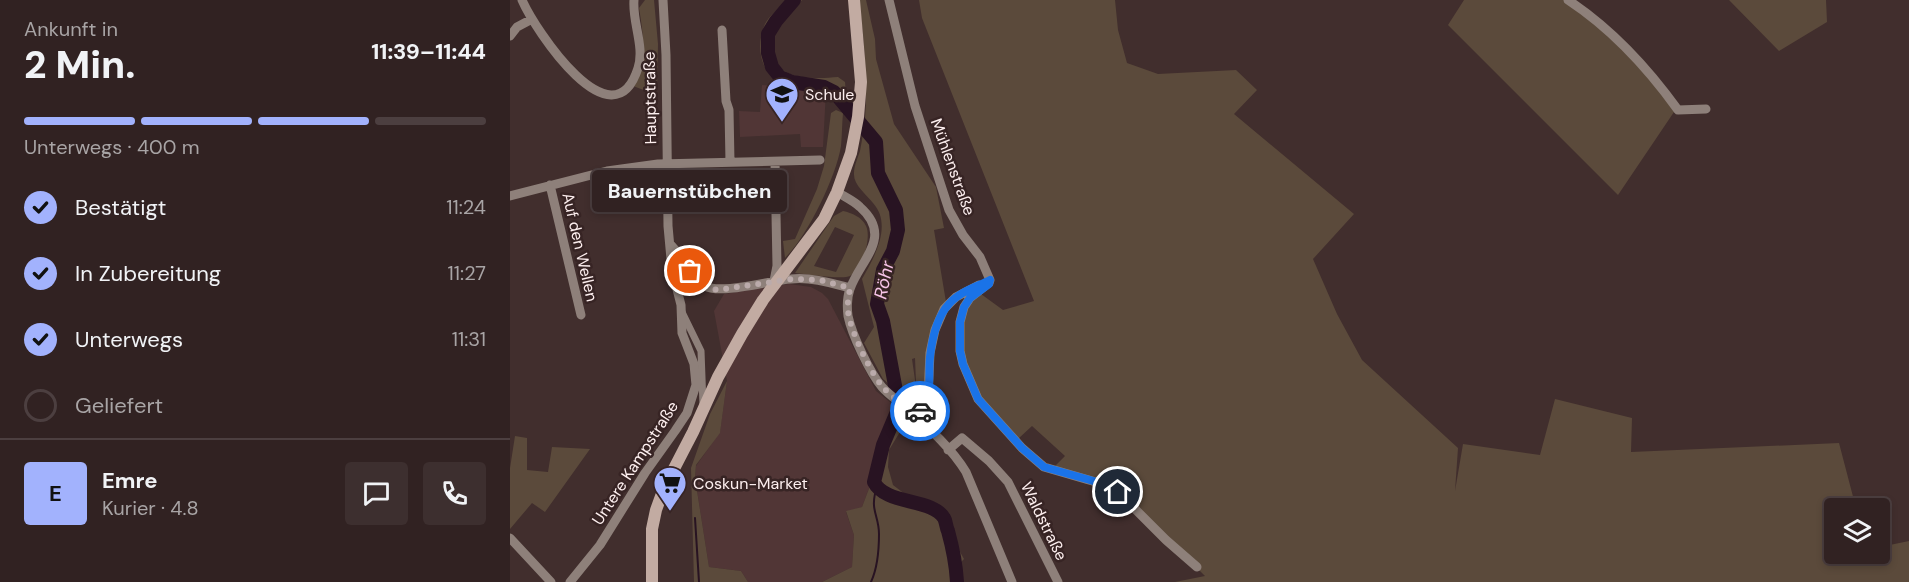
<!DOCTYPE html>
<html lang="de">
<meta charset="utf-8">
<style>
body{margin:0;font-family:"DM Sans",sans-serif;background:#3d2f2f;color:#f1f3f6;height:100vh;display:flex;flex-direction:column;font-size:22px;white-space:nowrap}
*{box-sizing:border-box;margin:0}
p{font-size:20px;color:#a8a4a5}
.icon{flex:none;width:33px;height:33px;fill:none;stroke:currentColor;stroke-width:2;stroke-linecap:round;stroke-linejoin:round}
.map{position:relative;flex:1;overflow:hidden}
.sheet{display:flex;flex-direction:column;background:#312222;width:510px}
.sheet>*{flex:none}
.tools{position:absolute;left:1314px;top:498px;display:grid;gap:12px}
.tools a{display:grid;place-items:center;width:66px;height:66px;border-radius:6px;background:#312222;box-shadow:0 3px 9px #0003,0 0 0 2px #4c3f40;font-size:30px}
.pin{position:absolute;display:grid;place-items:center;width:51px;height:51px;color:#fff;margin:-26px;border:3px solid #fff;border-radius:50%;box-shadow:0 2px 6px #0007}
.courier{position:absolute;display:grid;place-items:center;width:60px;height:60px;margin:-30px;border:4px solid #1a73e8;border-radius:50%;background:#fff;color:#222;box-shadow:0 2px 8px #0007}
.bubble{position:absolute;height:42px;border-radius:6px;background:#312222;box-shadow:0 3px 9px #0003,0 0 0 2px #4c3f40;font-size:20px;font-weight:800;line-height:42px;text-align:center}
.head em{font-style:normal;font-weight:800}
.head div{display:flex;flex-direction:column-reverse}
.head{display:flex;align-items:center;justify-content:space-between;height:102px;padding:0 24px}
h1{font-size:39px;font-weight:800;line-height:45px}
.bar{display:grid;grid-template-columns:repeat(4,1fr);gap:9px 6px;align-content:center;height:72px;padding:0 24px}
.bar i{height:8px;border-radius:4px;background:#4c3f40}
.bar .current{background:#a2b2fd}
.bar p{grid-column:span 4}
.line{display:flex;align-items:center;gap:15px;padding:0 24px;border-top:2px solid #4c3f40}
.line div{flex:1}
.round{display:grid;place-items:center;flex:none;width:63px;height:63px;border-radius:6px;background:#3d2f2f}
ol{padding:0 24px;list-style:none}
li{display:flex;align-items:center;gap:18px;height:66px}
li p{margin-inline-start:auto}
li .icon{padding:6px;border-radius:50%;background:#a2b2fd;color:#111;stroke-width:4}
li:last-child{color:#a8a4a5}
li i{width:33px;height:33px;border:3px solid #4c3f40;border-radius:50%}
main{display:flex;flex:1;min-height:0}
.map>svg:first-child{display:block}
.built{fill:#513636}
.green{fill:#5b4a3b;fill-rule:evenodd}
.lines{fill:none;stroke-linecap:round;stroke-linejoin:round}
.stream{stroke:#281322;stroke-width:2}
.river{stroke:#281322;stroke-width:14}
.pedestrian{stroke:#8e807a;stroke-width:7}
.minor{stroke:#8e807a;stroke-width:9}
.secondary{stroke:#c2aba2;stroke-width:12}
.done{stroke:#bbabab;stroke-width:6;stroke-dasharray:0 10.8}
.route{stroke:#1a73e8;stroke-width:8}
.labels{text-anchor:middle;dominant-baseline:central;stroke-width:5;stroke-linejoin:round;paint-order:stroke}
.poi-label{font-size:16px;fill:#fdefef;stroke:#372424;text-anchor:start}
.street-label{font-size:16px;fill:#fdefef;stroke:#372424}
.water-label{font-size:18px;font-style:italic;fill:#f8c5e9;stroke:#372424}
</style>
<main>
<section class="sheet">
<div class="head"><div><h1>2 Min.</h1><p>Ankunft in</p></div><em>11:39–11:44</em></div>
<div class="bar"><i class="current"></i><i class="current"></i><i class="current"></i><i></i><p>Unterwegs · 400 m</p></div>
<ol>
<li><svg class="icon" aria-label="check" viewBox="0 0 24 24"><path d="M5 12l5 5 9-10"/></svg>Bestätigt<p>11:24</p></li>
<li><svg class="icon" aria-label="check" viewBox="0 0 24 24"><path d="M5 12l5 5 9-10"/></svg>In Zubereitung<p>11:27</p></li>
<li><svg class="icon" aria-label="check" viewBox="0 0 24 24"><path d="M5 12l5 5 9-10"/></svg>Unterwegs<p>11:31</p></li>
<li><i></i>Geliefert</li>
</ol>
<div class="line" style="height:108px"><b class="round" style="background:#a2b2fd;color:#111">E</b><div><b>Emre</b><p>Kurier · 4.8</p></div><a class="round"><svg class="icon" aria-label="chat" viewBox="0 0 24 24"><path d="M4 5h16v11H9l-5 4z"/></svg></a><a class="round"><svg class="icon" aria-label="phone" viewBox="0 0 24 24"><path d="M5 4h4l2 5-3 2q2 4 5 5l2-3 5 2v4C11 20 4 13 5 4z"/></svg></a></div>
</section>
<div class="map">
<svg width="1399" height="582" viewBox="0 0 1399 582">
<rect width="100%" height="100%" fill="#412e2d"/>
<path class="built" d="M 252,85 L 316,90 L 313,147 L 291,147 L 290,134 L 230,137 L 229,111 L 250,112 Z
M 279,284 L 301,287 L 312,293 L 318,299 L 366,391 L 385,406 L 363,478 L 352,507 L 336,512 L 344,535 L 342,567 L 312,582 L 238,582 L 231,571 L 199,567 L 185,478 L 186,466 L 210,432 L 217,381 L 204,311 L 214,294 Z"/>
<path class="green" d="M 135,0 L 144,0 L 148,44 L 147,95 L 123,86 C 137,59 134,38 129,8 Z
M 277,0 L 292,0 C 284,9 273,18 267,28 C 263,35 261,43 262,51 C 265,81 305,79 328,77 L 335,82 L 336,95 L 334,100 C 315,81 308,84 283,83 C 279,83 274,83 270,81 C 249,72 246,44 255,24 C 259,16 270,7 277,0 Z
M 349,0 L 356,0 L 365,39 L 366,59 L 384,124 L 426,187 L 434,228 L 424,230 L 436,302 L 423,331 L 416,395 L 409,394 L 406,382 L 405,358 L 402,359 L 407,394 L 392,395 L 373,379 L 354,343 L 364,327 L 352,279 C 364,258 383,225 363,203 C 356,194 343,185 344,173 C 344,166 348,157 350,151 C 352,140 354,129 355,119 C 358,79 354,40 349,0 Z
M 409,0 L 605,0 L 608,30 L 617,63 L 648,74 L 726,70 L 747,90 L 724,114 L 844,214 L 803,259 L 827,314 L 852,360 L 948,448 L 945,491 L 953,444 L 1030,455 L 1045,399 L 1122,418 L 1121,452 L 1329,443 L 1346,508 L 1324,508 L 1324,554 L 1370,554 L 1370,547 L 1399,541 L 1399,582 L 665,582 L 695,576 L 605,486 L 543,468 L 555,456 L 522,426 L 508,439 L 472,400 L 452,350 L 453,320 L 461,302 L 471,294 L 493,310 L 524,301 L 412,18 Z
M 954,0 L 1054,0 L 1099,34 L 1166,109 L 1108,195 L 938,25 Z
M 1219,0 L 1316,0 L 1317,22 L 1269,51 Z
M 326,110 L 333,113 C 332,124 332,135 331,146 C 326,177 297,237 275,258 L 273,241 L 285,239 L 307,189 L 314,166 L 321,113 Z
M 333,211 C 342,213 352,217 356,226 C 362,238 352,270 340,276 C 333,280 296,274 285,273 L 324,216 ZM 325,227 L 344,235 L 326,272 L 304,266 Z
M 217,381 L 210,433 L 186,465 L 185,478 L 199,567 L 231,571 L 238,582 L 184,582 L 181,468 L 200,414 Z
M 385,406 L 399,417 L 379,450 L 378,467 L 383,485 L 400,498 L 430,516 L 454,559 L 449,564 L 450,582 L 312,582 L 342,567 L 344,535 L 336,511 L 352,507 L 363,478 Z
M 5,436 L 17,438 L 17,470 L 38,472 L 42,447 L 80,449 L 35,512 L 22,503 L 0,529 L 0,468 Z"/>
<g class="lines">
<path class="stream" d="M 185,518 L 189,582
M 361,582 C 367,569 369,549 369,534 C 369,515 359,510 367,487"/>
<path class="river" d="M 284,0 L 266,21 L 258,34 L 258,53 L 262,67 L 270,77 L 282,82 L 314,87 L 324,92 L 366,142 L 368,173 L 386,210 L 388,230 L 383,251 L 373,270 L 367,304 L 373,321 L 389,407 L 373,445 L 364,482 C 375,505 422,498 434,518 C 436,521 436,527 438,531 C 443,549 446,564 447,582"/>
<path class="pedestrian" d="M 172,312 L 191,351 L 193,405"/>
<path class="minor" d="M 12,0 C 25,30 103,147 128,68 C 135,47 122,22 124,0
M 379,0 L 405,106 L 439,210 L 453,235 L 470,257 L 480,280
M 1058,0 C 1102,29 1137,67 1168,110 L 1196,109
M 212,30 L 216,101 L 219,110 L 220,162
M 0,36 L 7,27 L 22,19
M 40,185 L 71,315
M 327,192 C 335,197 344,201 350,207 C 384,237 350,260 340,289 C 337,297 337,308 338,316 C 342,335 360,373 372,387 C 380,396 391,403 400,411 C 420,429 442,449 456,472 L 502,582
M 0,196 L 97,171 L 148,164 L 310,160
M 160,244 C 173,256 180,278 195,286 C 211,295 261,280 281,279 C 302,277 321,283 340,288
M 480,280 L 479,283 L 460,298 L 454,307 L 450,322 L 450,351 L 453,364 L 468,399 L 512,448 L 534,467 L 603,487 L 656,540 L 687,567
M 264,281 L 267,266 L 265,162
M 405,415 L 414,406 L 418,396 L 420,353 L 425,330 L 434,309 L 446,297 L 469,285
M 438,450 L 452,438 L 479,461 L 498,482 L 548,582
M 0,538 L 41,582
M 60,582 L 90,545 L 135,473 L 165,431 L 177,413 L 186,385 L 184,364 L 172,333 L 171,305 L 162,270 L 158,226 L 156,55 L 153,0"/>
<path class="secondary" d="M 142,582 L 142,529 L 146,510 L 154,488 L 183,432 L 208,377 L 232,334 L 253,300 L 314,219 L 327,192 L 341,153 L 348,117 L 351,82 L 344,0"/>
</g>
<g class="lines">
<path class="done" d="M 180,271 L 193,285 L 207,290 L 282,279 L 310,280 L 340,288 C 339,296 337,303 338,311 C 340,330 361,374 373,387 C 382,398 395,405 405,415 L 410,411"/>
<path class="route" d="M 410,411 C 423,399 418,373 420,357 C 422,339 427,317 439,304 C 449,292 466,287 480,280 L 479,284 L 460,298 L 454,307 L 450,322 L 450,351 L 453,364 L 468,399 L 512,448 L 534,467 L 594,484 L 603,487 L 608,492"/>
</g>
<defs>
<g id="school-pin" transform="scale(1.725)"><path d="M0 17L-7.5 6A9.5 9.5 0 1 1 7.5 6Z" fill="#a2b2fd" stroke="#372424"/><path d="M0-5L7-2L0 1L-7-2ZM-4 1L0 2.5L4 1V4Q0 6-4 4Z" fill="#111"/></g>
<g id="supermarket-pin" transform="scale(1.725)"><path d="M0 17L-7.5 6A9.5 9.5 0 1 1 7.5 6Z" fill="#a2b2fd" stroke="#372424"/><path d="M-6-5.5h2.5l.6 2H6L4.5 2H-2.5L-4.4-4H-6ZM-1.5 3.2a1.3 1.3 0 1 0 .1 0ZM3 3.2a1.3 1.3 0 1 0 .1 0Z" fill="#111"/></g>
</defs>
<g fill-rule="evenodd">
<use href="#school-pin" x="272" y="94"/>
<use href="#supermarket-pin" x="160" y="483"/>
</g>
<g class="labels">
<g class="poi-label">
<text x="295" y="94">Schule</text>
<text x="183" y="483">Coskun-Market</text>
</g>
<g class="street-label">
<text transform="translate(140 98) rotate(-91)">Hauptstraße</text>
<text transform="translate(443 167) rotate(70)">Mühlenstraße</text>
<text transform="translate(70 247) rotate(77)">Auf den Wellen</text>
<text transform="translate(125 463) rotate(-57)">Untere Kampstraße</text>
<text transform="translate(534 521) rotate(64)">Waldstraße</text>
</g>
<g class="water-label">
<text transform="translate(374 280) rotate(-78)">Röhr</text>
</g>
</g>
</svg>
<div class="tools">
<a><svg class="icon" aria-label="layers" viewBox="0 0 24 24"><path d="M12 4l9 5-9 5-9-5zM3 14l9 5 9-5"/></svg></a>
</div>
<div class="pin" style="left:180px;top:271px;background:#ea580c"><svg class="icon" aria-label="bag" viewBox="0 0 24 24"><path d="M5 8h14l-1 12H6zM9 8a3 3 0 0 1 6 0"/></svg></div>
<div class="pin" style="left:608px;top:492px;background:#1f2937"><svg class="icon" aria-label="home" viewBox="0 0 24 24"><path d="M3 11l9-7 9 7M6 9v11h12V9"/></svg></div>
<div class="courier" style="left:410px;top:411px"><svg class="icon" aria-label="car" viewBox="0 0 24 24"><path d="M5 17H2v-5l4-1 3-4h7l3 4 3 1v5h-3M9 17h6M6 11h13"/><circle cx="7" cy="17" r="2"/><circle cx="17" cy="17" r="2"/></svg></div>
<div class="bubble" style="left:82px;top:170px;width:195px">Bauernstübchen</div>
</div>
</main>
